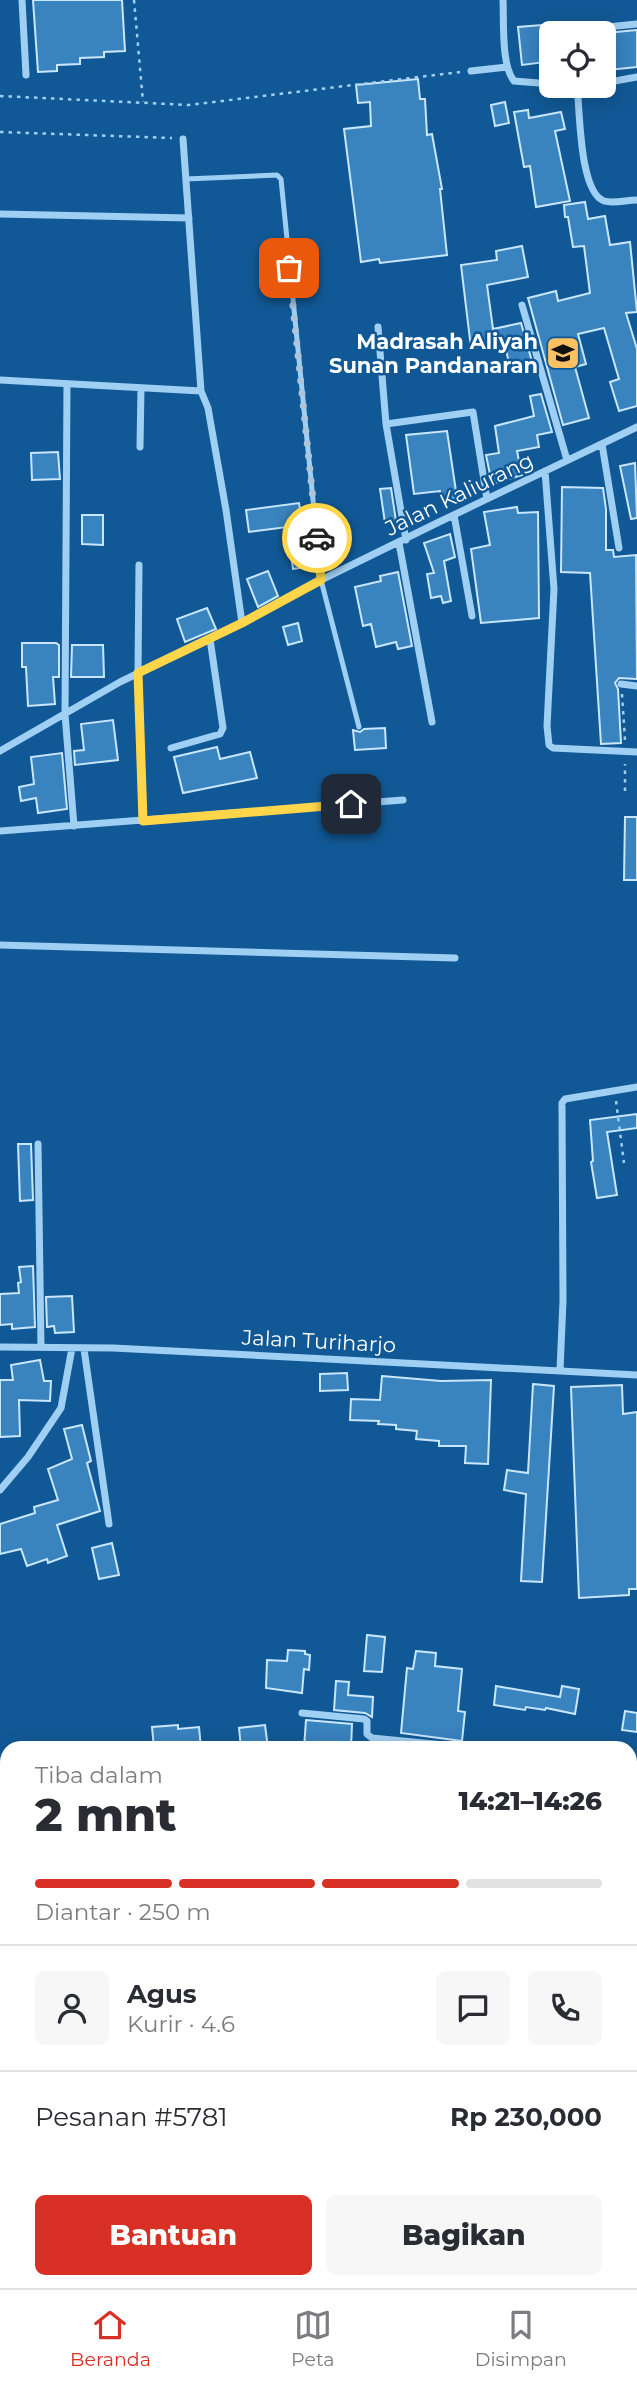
<!DOCTYPE html>
<html lang="id">
<meta charset="utf-8">
<style>
body{margin:0;font-family:Montserrat,sans-serif;background:#f7f7f7;color:#2b2b33;height:100vh;display:flex;flex-direction:column;font-size:26px;white-space:nowrap}
*{box-sizing:border-box;margin:0}
p{font-size:23px;color:#7c7c81}
.icon{flex:none;width:38px;height:38px;fill:none;stroke:currentColor;stroke-width:2;stroke-linecap:round;stroke-linejoin:round}
.map{position:relative;flex:1;overflow:hidden}
.panel{position:absolute;left:0px;top:1741px;width:637px;height:548px;display:flex;flex-direction:column;background:#fff;border-radius:21px 21px 0 0;box-shadow:0 4px 18px #0003}
.panel>*{flex:none}
.fabs{position:absolute;left:539px;top:21px;display:grid;gap:14px}
.fabs a{display:grid;place-items:center;width:77px;height:77px;border-radius:10px;background:#fff;box-shadow:0 4px 18px #0003;font-size:35px}
.pin{position:absolute;display:grid;place-items:center;width:60px;height:60px;color:#fff;margin:-30px;border-radius:14px;box-shadow:0 4px 10px #0006}
.courier{position:absolute;display:grid;place-items:center;width:70px;height:70px;margin:-35px;border:5px solid #ffd54a;border-radius:50%;background:#fff;color:#222;box-shadow:0 2px 9px #0007}
.overview em{font-style:normal;font-weight:800}
.overview div{display:flex;flex-direction:column-reverse}
.overview{display:flex;align-items:center;justify-content:space-between;height:119px;padding:0 35px}
h1{font-size:46px;font-weight:800;line-height:52px}
.bar{display:grid;grid-template-columns:repeat(4,1fr);gap:10px 7px;align-content:center;height:84px;padding:0 35px}
.bar i{height:9px;border-radius:5px;background:#e1e1e2}
.bar .selected{background:#d93025}
.bar p{grid-column:span 4}
.line{display:flex;align-items:center;gap:18px;padding:0 35px;border-top:2px solid #e1e1e2}
.line div{flex:1}
.round{display:grid;place-items:center;flex:none;width:74px;height:74px;border-radius:10px;background:#f7f7f7}
.cta{display:flex;gap:14px;margin-top:auto;padding:14px 35px}
.cta a{flex:1;height:80px;border-radius:10px;background:#d93025;color:#fff;font-size:28px;font-weight:800;line-height:80px;text-align:center}
.cta a+a{background:#f7f7f7;color:#2b2b33}
.menu{display:flex;justify-content:space-around;align-items:center;height:98px;border-top:2px solid #e1e1e2;background:#fff;font-size:19px;color:#7c7c81}
.menu a{display:grid;justify-items:center;gap:4px}
.menu .selected{color:#d93025}
.map>svg:first-child{display:block}
.building{fill:#3983bf;stroke:#c8e6fe;stroke-width:2}
.lines{fill:none;stroke-linecap:round;stroke-linejoin:round}
.path{stroke:#a0cff4;stroke-width:2.5;stroke-dasharray:3.5 5;stroke-linecap:butt}
.lane{stroke:#a0cff4;stroke-width:5}
.street{stroke:#a0cff4;stroke-width:7}
.secondary{stroke:#d0e8fd;stroke-width:14}
.done{stroke:#acc5da;stroke-width:7;stroke-dasharray:0 12.6}
.route{stroke:#ffd54a;stroke-width:9}
.labels{text-anchor:middle;dominant-baseline:central;stroke-width:5;stroke-linejoin:round;paint-order:stroke}
.poi-label{font-size:21px;font-weight:bold;fill:#fff;stroke:#115996;text-anchor:end}
.street-label{font-size:21px;fill:#fff;stroke:#115996}
</style>
<div class="map">
<svg width="637" height="2288" viewBox="0 0 637 2288">
<rect width="100%" height="100%" fill="#115996"/>
<path class="building" d="M 33,0 L 122,0 L 125,51 L 104,52 L 104,57 L 80,58 L 80,64 L 57,65 L 57,71 L 38,72 Z
M 542,25 L 546,62 L 522,65 L 518,27 Z
M 637,30 L 637,67 L 609,70 L 606,33 Z
M 418,79 L 420,99 L 425,99 L 427,135 L 432,134 L 442,189 L 440,189 L 447,255 L 380,263 L 379,259 L 361,262 L 344,129 L 371,126 L 370,102 L 358,103 L 356,85 Z
M 505,102 L 509,123 L 495,126 L 491,105 Z
M 528,110 L 529,118 L 561,112 L 565,129 L 555,131 L 570,201 L 536,207 L 530,166 L 524,167 L 514,112 Z
M 585,202 L 588,219 L 605,216 L 610,245 L 630,242 L 637,312 L 626,313 L 637,349 L 637,406 L 619,411 L 610,382 L 619,379 L 604,328 L 578,334 L 586,364 L 575,367 L 589,418 L 563,425 L 528,298 L 556,291 L 558,301 L 590,293 L 584,246 L 573,247 L 568,217 L 565,217 L 564,205 Z
M 522,246 L 528,277 L 487,285 L 493,329 L 521,323 L 533,365 L 510,369 L 505,344 L 471,348 L 461,265 L 497,260 L 496,251 Z
M 541,394 L 552,432 L 537,435 L 539,447 L 517,451 L 522,475 L 492,484 L 486,455 L 499,453 L 495,426 L 534,416 L 530,396 Z
M 447,431 L 457,498 L 441,500 L 440,491 L 414,494 L 406,435 Z
M 58,452 L 60,479 L 32,480 L 31,453 Z
M 635,463 L 637,518 L 631,519 L 620,466 Z
M 562,487 L 603,488 L 606,509 L 606,550 L 613,550 L 614,557 L 636,555 L 637,679 L 619,678 L 615,683 L 618,689 L 621,743 L 601,744 L 590,573 L 561,572 Z
M 391,488 L 396,521 L 385,523 L 380,489 Z
M 299,503 L 308,567 L 293,569 L 287,527 L 249,532 L 246,510 Z
M 517,507 L 518,513 L 538,512 L 539,618 L 481,623 L 471,549 L 490,545 L 484,512 Z
M 82,515 L 103,515 L 103,545 L 82,544 Z
M 450,534 L 455,557 L 444,561 L 451,601 L 443,603 L 441,596 L 431,598 L 427,574 L 434,573 L 424,543 Z
M 268,571 L 278,596 L 258,607 L 247,579 Z
M 398,572 L 412,646 L 398,649 L 396,642 L 376,647 L 371,624 L 363,626 L 355,587 L 381,581 L 380,576 Z
M 207,608 L 216,629 L 185,642 L 177,619 Z
M 298,623 L 302,641 L 288,645 L 283,627 Z
M 22,643 L 56,643 L 59,645 L 59,677 L 53,677 L 55,704 L 28,706 L 26,667 L 22,667 Z
M 72,645 L 103,645 L 104,677 L 71,677 Z
M 113,720 L 118,760 L 75,765 L 74,751 L 84,750 L 81,724 Z
M 385,728 L 386,748 L 355,750 L 353,730 L 360,732 L 364,729 Z
M 217,747 L 220,759 L 250,752 L 257,778 L 183,793 L 174,757 Z
M 62,753 L 67,809 L 38,813 L 36,798 L 21,801 L 19,787 L 34,784 L 31,757 Z
M 625,817 L 637,817 L 637,880 L 624,880 Z
M 637,1114 L 637,1128 L 607,1132 L 617,1195 L 597,1198 L 591,1162 L 593,1161 L 590,1120 Z
M 18,1144 L 31,1144 L 33,1200 L 20,1201 Z
M 33,1266 L 35,1327 L 12,1329 L 12,1324 L 0,1325 L 0,1294 L 19,1293 L 18,1283 L 21,1282 L 19,1267 Z
M 72,1296 L 74,1332 L 55,1333 L 54,1326 L 47,1327 L 46,1297 Z
M 40,1360 L 44,1381 L 51,1381 L 50,1401 L 19,1400 L 20,1436 L 0,1437 L 0,1380 L 13,1380 L 11,1365 Z
M 347,1373 L 348,1390 L 320,1391 L 320,1374 Z
M 382,1376 L 441,1381 L 491,1380 L 488,1464 L 465,1463 L 466,1446 L 439,1446 L 439,1441 L 416,1439 L 417,1431 L 396,1429 L 396,1425 L 378,1424 L 379,1421 L 350,1420 L 351,1399 L 380,1400 Z
M 533,1384 L 554,1386 L 542,1582 L 521,1581 L 526,1494 L 504,1490 L 507,1470 L 528,1473 Z
M 622,1385 L 623,1414 L 637,1412 L 637,1589 L 629,1589 L 629,1595 L 579,1598 L 571,1387 Z
M 82,1425 L 91,1461 L 87,1463 L 100,1511 L 57,1525 L 67,1556 L 48,1563 L 47,1559 L 27,1566 L 21,1549 L 0,1554 L 0,1524 L 35,1513 L 34,1507 L 58,1500 L 48,1469 L 72,1459 L 64,1429 Z
M 112,1543 L 119,1575 L 99,1579 L 92,1548 Z
M 367,1635 L 385,1637 L 382,1672 L 364,1671 Z
M 288,1650 L 305,1651 L 305,1654 L 310,1655 L 309,1670 L 304,1669 L 302,1693 L 266,1688 L 267,1660 L 287,1661 Z
M 416,1651 L 436,1653 L 435,1666 L 462,1669 L 458,1711 L 465,1712 L 462,1741 L 401,1733 L 407,1668 L 413,1669 Z
M 336,1681 L 349,1682 L 348,1695 L 373,1697 L 372,1717 L 365,1713 L 334,1710 Z
M 496,1686 L 560,1697 L 562,1686 L 579,1689 L 575,1714 L 546,1708 L 545,1710 L 526,1707 L 525,1710 L 494,1705 Z
M 625,1711 L 637,1713 L 637,1732 L 622,1730 Z
M 306,1720 L 352,1724 L 351,1748 L 304,1748 Z
M 178,1725 L 178,1729 L 199,1727 L 201,1748 L 154,1748 L 152,1727 Z
M 265,1725 L 268,1748 L 241,1748 L 239,1728 Z"/>
<g class="lines">
<path class="path" d="M 134,0 L 143,102
M 0,96 L 189,105 L 460,72
M 0,132 L 172,138
M 622,694 L 625,740
M 625,791 L 625,764
M 616,1101 L 624,1163"/>
<path class="lane" d="M 186,179 L 277,175 L 281,179 L 321,580 L 359,727"/>
<path class="street" d="M 22,0 L 26,75
M 503,0 C 504,21 501,65 514,81 L 551,84
M 607,27 L 637,24
M 471,71 L 507,67
M 604,83 L 637,77
M 577,86 C 580,109 579,192 604,201 C 613,204 627,200 637,200
M 183,139 L 201,391
M 0,214 L 189,218
M 522,305 L 567,460
M 378,327 L 386,424 L 406,540
M 0,380 L 201,391 L 208,408 L 226,510 L 242,623
M 67,384 L 65,714 L 74,826
M 386,424 L 473,412 L 487,499
M 602,444 L 619,548
M 140,447 L 141,388
M 545,471 L 554,589 L 547,726 L 549,745 L 553,748 L 637,752
M 454,515 L 472,616
M 399,543 L 432,722
M 139,565 L 138,673 L 143,821
M 621,684 L 637,686
M 171,748 L 220,734 L 223,728 L 210,639
M 0,751 L 120,682 L 242,623 L 321,580 L 437,523 L 637,427
M 0,831 L 403,800
M 0,945 L 455,958
M 38,1144 L 41,1347
M 0,1347 L 113,1348 L 637,1375
M 84,1349 L 109,1524
M 560,1370 L 563,1301 L 562,1103 L 565,1099 L 637,1087
M 0,1490 L 28,1457 L 61,1408 L 72,1348
M 302,1713 L 364,1719 L 367,1721 L 367,1734 L 372,1738 L 475,1748
M 0,1812 L 7,1813
M 630,1882 L 637,1879"/>
<path class="secondary" d="M 0,2184 L 7,2184
M 630,2199 L 637,2201"/>
</g>
<g class="lines">
<path class="done" d="M 289,268 L 317,538"/>
<path class="route" d="M 317,538 L 321,580 L 242,623 L 138,673 L 143,821 L 351,804"/>
</g>
<defs>
<g id="school-square" transform="scale(1.75)"><rect x="-9" y="-9" width="18" height="18" rx="4" fill="#ffc163" stroke="#115996"/><path d="M0-5L7-2L0 1L-7-2ZM-4 1L0 2.5L4 1V4Q0 6-4 4Z" fill="#111"/></g>
</defs>
<g fill-rule="evenodd">
<use href="#school-square" x="563" y="353"/>
</g>
<g class="labels">
<g class="poi-label">
<text x="538" y="341">Madrasah Aliyah<tspan x="538" dy="24">Sunan Pandanaran</tspan></text>
</g>
<g class="street-label">
<text transform="translate(459 494) rotate(-26)">Jalan Kaliurang</text>
<text transform="translate(319 1341) rotate(3)">Jalan Turiharjo</text>
</g>
</g>
</svg>
<div class="fabs">
<a><svg class="icon" aria-label="locate" viewBox="0 0 24 24"><circle cx="12" cy="12" r="6"/><path d="M12 2v4M12 18v4M2 12h4M18 12h4"/></svg></a>
</div>
<div class="pin" style="left:289px;top:268px;background:#ea580c"><svg class="icon" aria-label="bag" viewBox="0 0 24 24"><path d="M5 8h14l-1 12H6zM9 8a3 3 0 0 1 6 0"/></svg></div>
<div class="pin" style="left:351px;top:804px;background:#1f2937"><svg class="icon" aria-label="home" viewBox="0 0 24 24"><path d="M3 11l9-7 9 7M6 9v11h12V9"/></svg></div>
<div class="courier" style="left:317px;top:538px"><svg class="icon" aria-label="car" viewBox="0 0 24 24"><path d="M5 17H2v-5l4-1 3-4h7l3 4 3 1v5h-3M9 17h6M6 11h13"/><circle cx="7" cy="17" r="2"/><circle cx="17" cy="17" r="2"/></svg></div>
<section class="panel">
<div class="overview"><div><h1>2 mnt</h1><p>Tiba dalam</p></div><em>14:21–14:26</em></div>
<div class="bar"><i class="selected"></i><i class="selected"></i><i class="selected"></i><i></i><p>Diantar · 250 m</p></div>
<div class="line" style="height:126px"><a class="round"><svg class="icon" aria-label="person" viewBox="0 0 24 24"><circle cx="12" cy="8" r="4"/><path d="M4 21q1-7 8-7t8 7"/></svg></a><div><b>Agus</b><p>Kurir · 4.6</p></div><a class="round"><svg class="icon" aria-label="chat" viewBox="0 0 24 24"><path d="M4 5h16v11H9l-5 4z"/></svg></a><a class="round"><svg class="icon" aria-label="phone" viewBox="0 0 24 24"><path d="M5 4h4l2 5-3 2q2 4 5 5l2-3 5 2v4C11 20 4 13 5 4z"/></svg></a></div>
<div class="line" style="height:91px"><div>Pesanan #5781</div><b>Rp 230,000</b></div>
<div class="cta"><a>Bantuan</a><a>Bagikan</a></div>
</section>
</div>
<nav class="menu">
<a class="selected"><svg class="icon" aria-label="home" viewBox="0 0 24 24"><path d="M3 11l9-7 9 7M6 9v11h12V9"/></svg>Beranda</a>
<a><svg class="icon" aria-label="map" viewBox="0 0 24 24"><path d="M3 6l6-2 6 2 6-2v14l-6 2-6-2-6 2zM9 4v14M15 6v14"/></svg>Peta</a>
<a><svg class="icon" aria-label="saved" viewBox="0 0 24 24"><path d="M7 4h10v16l-5-4-5 4z"/></svg>Disimpan</a>
</nav>
